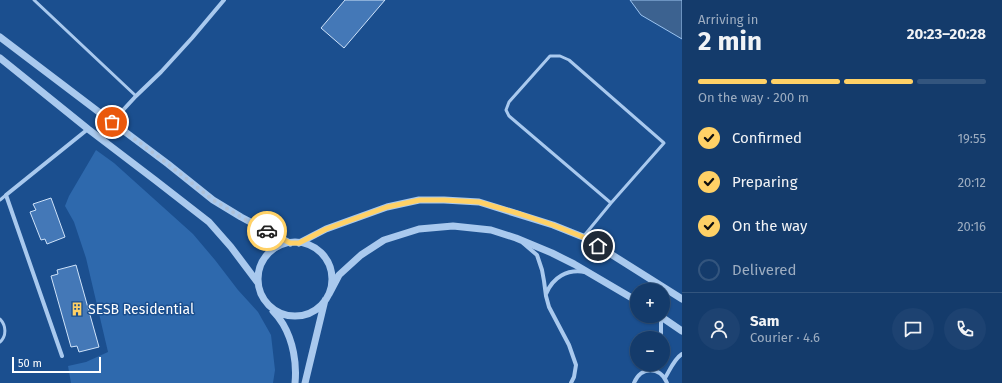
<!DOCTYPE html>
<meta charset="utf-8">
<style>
body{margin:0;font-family:"Fira Sans",sans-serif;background:#1d4271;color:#f1f3f6;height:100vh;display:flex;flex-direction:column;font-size:15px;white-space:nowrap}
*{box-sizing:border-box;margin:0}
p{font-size:13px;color:#9dadc1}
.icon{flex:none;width:22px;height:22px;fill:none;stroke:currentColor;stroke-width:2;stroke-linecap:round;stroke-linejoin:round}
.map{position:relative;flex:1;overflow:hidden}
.details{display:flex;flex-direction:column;background:#143b6b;width:320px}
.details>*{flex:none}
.buttons{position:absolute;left:630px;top:283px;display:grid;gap:8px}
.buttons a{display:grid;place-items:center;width:40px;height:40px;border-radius:50%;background:#143b6b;box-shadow:0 1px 3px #0004,0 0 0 1px #33557e;font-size:20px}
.scale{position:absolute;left:12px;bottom:10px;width:89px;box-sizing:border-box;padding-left:4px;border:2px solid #fff;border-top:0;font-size:11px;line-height:14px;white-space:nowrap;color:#fff;-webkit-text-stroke:3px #1b4f8f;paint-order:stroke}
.pin{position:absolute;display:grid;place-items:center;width:34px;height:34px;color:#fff;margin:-17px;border:2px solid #fff;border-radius:50%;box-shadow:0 1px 4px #0007}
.courier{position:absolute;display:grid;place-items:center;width:40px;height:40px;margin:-20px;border:3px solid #ffd166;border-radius:50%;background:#fff;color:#222;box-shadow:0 1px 5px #0007}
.overview em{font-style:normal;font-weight:700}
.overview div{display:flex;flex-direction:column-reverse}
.overview{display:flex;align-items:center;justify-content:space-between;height:68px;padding:0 16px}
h1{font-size:26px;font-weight:700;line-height:30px}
.bar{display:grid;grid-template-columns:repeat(4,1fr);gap:6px 4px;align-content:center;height:48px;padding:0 16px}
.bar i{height:5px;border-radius:3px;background:#33557e}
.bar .current{background:#ffd166}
.bar p{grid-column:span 4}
.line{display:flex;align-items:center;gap:10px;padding:0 16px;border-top:1px solid #33557e}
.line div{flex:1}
.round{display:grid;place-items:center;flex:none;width:42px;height:42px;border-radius:21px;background:#1d4271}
ol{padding:0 16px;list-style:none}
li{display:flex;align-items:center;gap:12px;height:44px}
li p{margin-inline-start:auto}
li .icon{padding:4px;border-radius:50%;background:#ffd166;color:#111;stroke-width:4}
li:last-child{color:#9dadc1}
li i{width:22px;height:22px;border:2px solid #33557e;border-radius:50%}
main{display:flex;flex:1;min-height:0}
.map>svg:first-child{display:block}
.green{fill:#2e69ad}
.water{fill:#3c6290;stroke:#9cc4f0}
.building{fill:#4478b7;stroke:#cfe3fa}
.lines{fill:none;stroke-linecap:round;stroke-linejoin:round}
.service{stroke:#a9c9ee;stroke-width:3}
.minor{stroke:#a9c9ee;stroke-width:4}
.tertiary{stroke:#a9c9ee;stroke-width:7}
.done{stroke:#afc1d8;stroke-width:4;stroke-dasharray:0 7.2}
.route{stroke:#ffd166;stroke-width:5}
.labels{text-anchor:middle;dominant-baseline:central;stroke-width:3;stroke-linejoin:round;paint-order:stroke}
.poi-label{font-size:14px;fill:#fff;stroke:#1b4f8f;text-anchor:start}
</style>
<main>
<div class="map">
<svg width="682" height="383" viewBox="0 0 682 383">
<rect width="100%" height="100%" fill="#1b4f8f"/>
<path class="green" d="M 96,150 L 114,163 L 193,234 L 215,260 L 238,290 L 258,312 L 271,335 L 275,370 L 273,383 L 71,383 L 68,366 L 86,362 L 108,352 L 86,258 L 74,222 L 65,206 L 69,196 Z"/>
<path class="water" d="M 630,0 L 682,0 L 682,39 L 641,15 Z"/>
<path class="building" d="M 345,0 L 385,0 L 344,48 L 321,28 Z
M 51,198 L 65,237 L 47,244 L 45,239 L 41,240 L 30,212 L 36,210 L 33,204 Z
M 76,265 L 99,347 L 79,352 L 77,346 L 71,347 L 51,276 L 58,274 L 57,270 Z"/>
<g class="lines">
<path class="service" d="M 34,0 L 136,96
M 0,200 L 6,195
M 583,237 L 611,203 L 664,143 L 569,60 L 560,56 L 550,56 L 509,102 L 506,110 L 509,116 L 611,203
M 0,319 C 6,325 7,336 0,342"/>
<path class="minor" d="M 112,122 L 136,96 L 161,72 L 192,38 L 224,0
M 523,243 L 537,255 L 542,270 L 544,281 L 546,296 L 549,307 L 569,345 L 576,365 L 574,377 L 571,383
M 546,294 C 553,277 567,269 585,272
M 660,317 L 661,318 L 661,334 L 660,338
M 62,356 L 6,195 L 88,129
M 645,371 L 648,364
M 665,378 C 670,370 674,359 682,354
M 634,383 C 641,366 660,366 667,383"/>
<path class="tertiary" d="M 0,37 L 112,122 L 168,164 L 213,200 L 241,217 L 290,243
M 0,58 L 88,129 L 155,180 L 209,222 L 231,247 L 258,283
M258 279a37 37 0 1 1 74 0a37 37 0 1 1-74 0Z
M 299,243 L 326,229 L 387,207 L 419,200 L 444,200 L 479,202 L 553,225 L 583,237 L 598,246 L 682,299
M 329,294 L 339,275 L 361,255 L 384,240 L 419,229 L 453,226 L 491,230 L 516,238 L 552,253 L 574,264 L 637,301
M 273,311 C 277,315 280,319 283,324 C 293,341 297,363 295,383
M 660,316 L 682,331
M 305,383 L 325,300"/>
</g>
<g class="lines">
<path class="done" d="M 112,122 L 168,164 L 213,200 L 241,217 L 267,231"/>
<path class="route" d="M 267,231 L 290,243 L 299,243 L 326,229 L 387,207 L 420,200 L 444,200 L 479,202 L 520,214 L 553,225 L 583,237 L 598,246"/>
</g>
<defs>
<g id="building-bare" transform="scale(1.08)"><path d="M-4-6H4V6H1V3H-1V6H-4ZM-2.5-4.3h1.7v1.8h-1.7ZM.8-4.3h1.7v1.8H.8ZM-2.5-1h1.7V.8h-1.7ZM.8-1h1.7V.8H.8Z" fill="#ffd166" stroke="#1b4f8f" stroke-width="2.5" paint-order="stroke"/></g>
</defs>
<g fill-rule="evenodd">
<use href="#building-bare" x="77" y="309"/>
</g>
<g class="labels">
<g class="poi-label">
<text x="88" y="309">SESB Residential</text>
</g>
</g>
</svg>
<div class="buttons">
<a>+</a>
<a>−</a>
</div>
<div class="scale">50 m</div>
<div class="pin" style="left:112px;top:122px;background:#ea580c"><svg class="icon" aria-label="bag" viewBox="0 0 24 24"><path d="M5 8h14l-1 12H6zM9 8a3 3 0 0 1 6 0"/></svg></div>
<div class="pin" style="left:598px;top:246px;background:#1f2937"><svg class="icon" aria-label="home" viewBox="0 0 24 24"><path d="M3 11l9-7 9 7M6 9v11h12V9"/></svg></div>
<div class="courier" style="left:267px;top:231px"><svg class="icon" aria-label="car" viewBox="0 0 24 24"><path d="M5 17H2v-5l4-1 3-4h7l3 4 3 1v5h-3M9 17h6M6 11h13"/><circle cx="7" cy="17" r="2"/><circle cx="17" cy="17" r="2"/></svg></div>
</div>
<section class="details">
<div class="overview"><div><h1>2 min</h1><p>Arriving in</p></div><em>20:23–20:28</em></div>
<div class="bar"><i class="current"></i><i class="current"></i><i class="current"></i><i></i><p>On the way · 200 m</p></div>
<ol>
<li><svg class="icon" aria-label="check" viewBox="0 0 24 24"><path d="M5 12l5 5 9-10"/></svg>Confirmed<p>19:55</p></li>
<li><svg class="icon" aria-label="check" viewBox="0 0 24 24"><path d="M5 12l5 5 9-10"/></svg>Preparing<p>20:12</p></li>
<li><svg class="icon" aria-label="check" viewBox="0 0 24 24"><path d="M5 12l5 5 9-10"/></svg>On the way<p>20:16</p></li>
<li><i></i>Delivered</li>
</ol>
<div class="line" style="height:72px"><a class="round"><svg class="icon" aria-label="person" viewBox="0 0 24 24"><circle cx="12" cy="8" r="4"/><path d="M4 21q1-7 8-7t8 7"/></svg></a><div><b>Sam</b><p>Courier · 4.6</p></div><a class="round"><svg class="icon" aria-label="chat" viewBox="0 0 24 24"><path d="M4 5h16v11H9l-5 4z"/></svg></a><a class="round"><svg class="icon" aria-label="phone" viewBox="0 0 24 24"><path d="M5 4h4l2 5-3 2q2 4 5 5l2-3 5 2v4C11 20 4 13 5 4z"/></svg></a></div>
</section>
</main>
